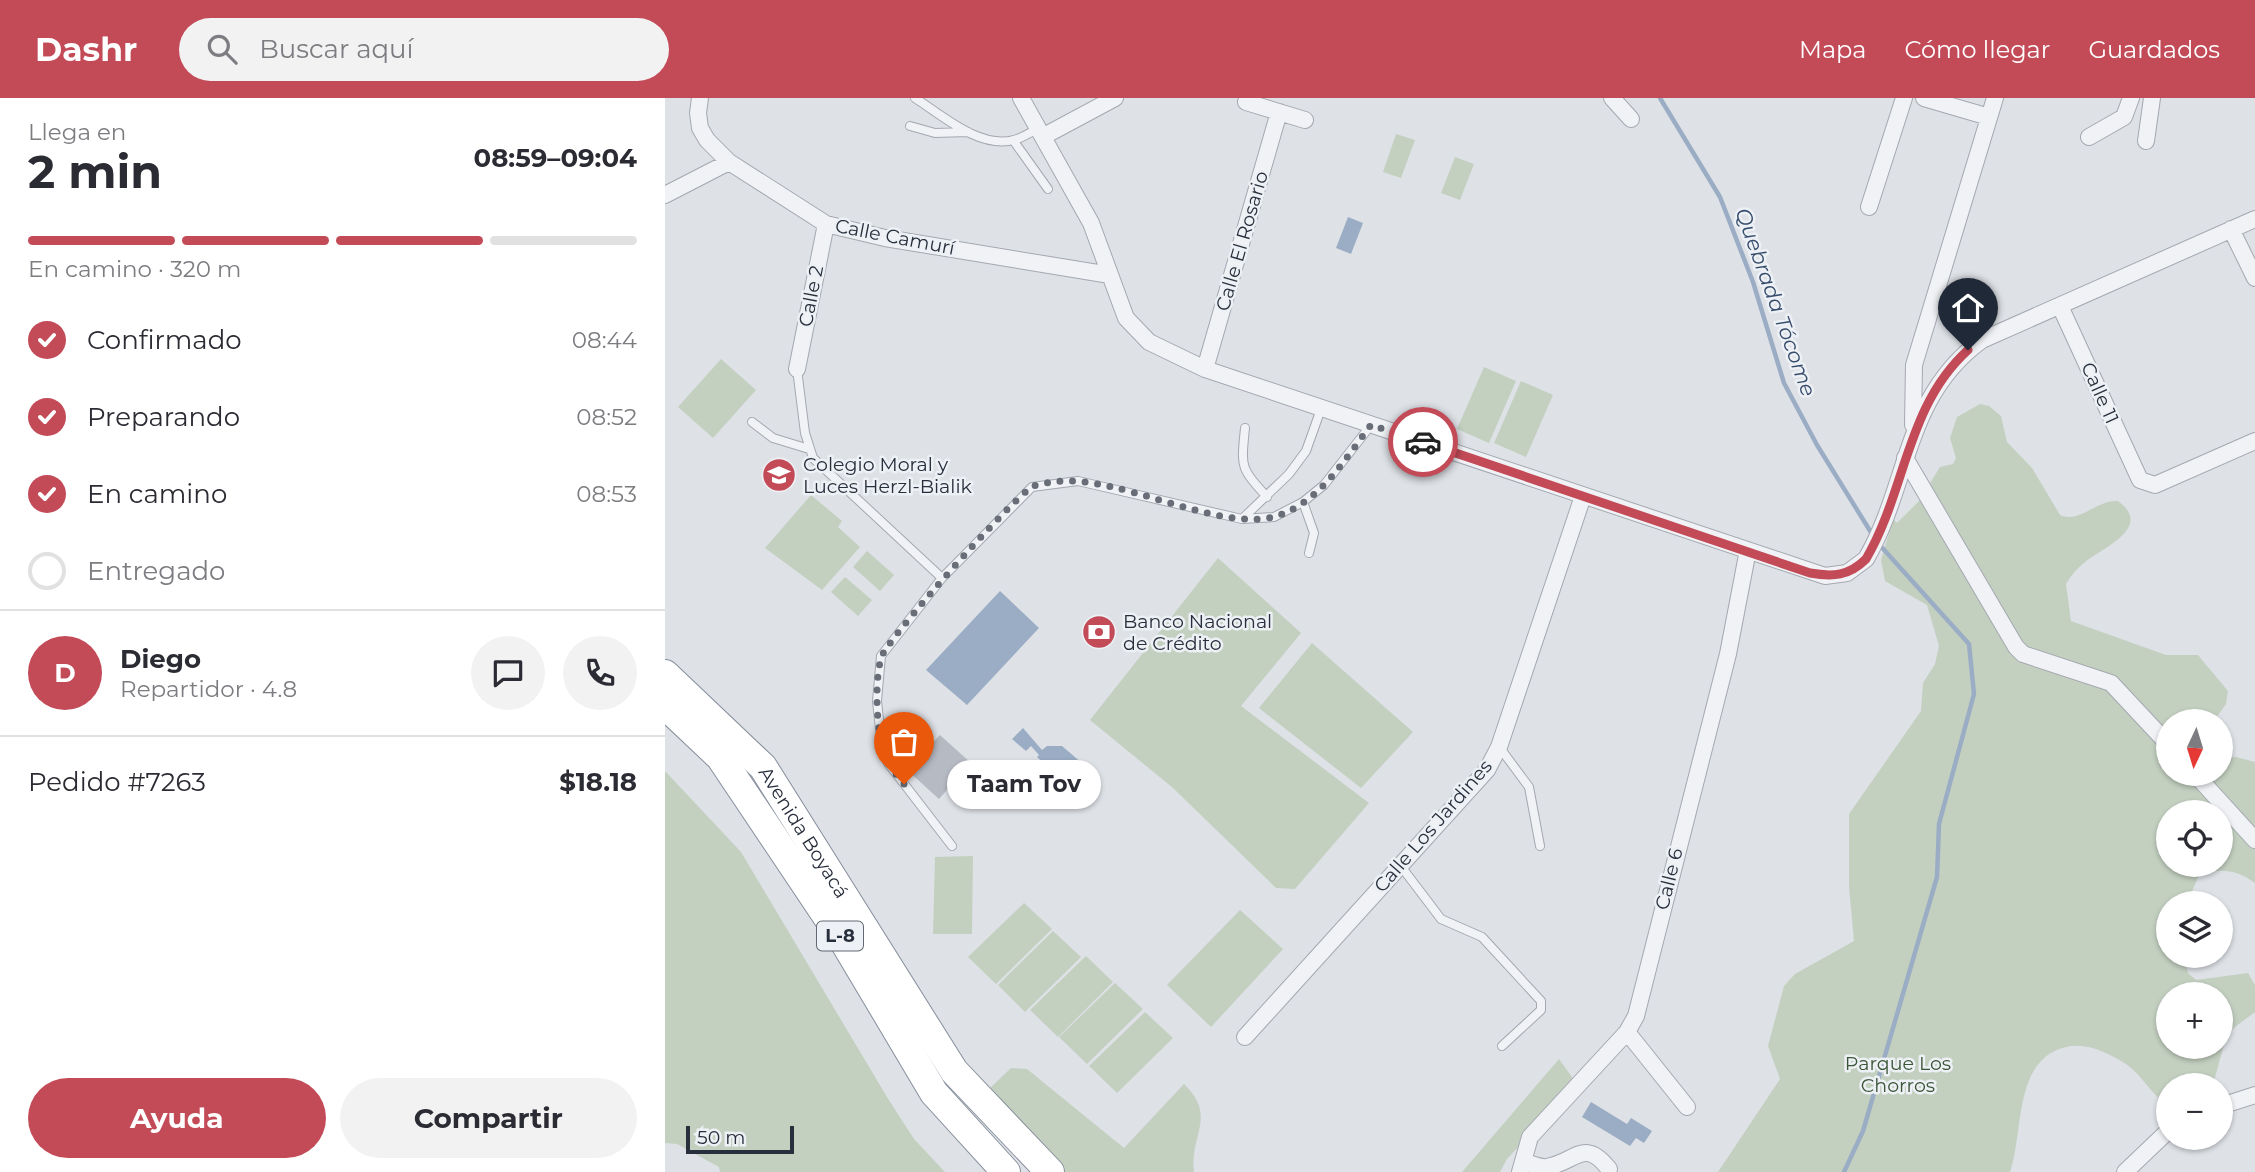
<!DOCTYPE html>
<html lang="es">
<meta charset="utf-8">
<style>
body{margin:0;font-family:Montserrat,sans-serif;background:#f2f2f3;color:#2b2b33;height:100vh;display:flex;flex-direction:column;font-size:26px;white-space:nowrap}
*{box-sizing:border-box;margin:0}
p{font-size:23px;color:#7c7c81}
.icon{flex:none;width:38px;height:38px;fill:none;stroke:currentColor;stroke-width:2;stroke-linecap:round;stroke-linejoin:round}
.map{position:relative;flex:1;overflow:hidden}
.side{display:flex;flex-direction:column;background:#fff;width:665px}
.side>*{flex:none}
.needle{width:46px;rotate:184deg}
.buttons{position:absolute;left:1491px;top:611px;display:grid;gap:14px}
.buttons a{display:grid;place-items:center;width:77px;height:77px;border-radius:50%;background:#fff;box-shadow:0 2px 5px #0004;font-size:35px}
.scale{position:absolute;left:21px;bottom:18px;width:108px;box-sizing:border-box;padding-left:7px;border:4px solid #282f3c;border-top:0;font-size:19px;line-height:24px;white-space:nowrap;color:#282f3c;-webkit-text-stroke:5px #edf0f4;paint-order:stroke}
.pin{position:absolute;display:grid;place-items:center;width:60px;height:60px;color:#fff;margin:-72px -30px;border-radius:50% 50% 50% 0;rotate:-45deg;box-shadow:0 0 7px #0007}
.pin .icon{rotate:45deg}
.courier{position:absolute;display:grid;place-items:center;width:70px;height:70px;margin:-35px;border:5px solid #c34b58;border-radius:50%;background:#fff;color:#222;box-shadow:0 2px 9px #0007}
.bubble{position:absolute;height:49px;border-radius:24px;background:#fff;box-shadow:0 2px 5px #0004;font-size:23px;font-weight:700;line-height:49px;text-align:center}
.head em{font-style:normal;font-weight:700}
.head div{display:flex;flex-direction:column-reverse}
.head{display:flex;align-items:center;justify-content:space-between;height:119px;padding:0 28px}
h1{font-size:46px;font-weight:700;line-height:52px}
.bar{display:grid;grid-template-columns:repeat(4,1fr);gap:10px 7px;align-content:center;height:84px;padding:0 28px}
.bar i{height:9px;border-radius:5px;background:#e1e1e2}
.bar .current{background:#c34b58}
.bar p{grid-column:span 4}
.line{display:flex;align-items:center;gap:18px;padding:0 28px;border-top:2px solid #e1e1e2}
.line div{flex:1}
.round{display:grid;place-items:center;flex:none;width:74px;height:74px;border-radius:37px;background:#f2f2f3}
ol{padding:0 28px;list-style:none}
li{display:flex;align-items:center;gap:21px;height:77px}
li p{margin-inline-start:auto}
li .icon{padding:7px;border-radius:50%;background:#c34b58;color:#fff;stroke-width:4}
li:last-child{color:#7c7c81}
li i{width:38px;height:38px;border:4px solid #e1e1e2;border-radius:50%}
.button{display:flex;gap:14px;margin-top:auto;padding:14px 28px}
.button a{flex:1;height:80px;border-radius:42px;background:#c34b58;color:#fff;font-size:28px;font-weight:700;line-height:80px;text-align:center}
.button a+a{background:#f2f2f3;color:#2b2b33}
header{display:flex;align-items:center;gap:42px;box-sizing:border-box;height:98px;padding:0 35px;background:#c34b58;color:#fff}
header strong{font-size:33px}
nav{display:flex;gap:38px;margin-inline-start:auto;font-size:24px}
.search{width:490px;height:63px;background:#f2f2f3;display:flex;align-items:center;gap:18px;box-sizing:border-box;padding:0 24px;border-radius:38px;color:#7c7c81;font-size:26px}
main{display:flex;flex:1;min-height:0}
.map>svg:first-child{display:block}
.green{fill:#c3d0c0;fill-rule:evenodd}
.water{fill:#9badc4}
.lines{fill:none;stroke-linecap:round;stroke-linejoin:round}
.stream{stroke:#9badc4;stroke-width:4.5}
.building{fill:#b6bac3}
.lane-casing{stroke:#a4a8b0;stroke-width:10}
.street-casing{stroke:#a4a8b0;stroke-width:18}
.highway-casing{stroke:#868e9c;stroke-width:30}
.lane{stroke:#f0f2f5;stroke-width:8}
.street{stroke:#f0f2f5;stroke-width:16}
.highway{stroke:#fff;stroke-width:28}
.done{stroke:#686d78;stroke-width:7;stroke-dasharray:0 12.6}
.route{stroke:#c34b58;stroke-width:9}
.labels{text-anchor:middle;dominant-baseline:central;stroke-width:5;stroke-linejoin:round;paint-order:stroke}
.shield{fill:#edf0f4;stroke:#636973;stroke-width:2}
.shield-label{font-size:18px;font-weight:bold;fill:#282f3c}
.street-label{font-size:19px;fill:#282f3c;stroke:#edf0f4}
.poi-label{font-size:19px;fill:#282f3c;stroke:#edf0f4;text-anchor:start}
.park-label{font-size:19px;fill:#3b5637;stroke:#edf0f4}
.water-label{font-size:21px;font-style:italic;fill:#364c6c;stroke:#edf0f4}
</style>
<header>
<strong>Dashr</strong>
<div class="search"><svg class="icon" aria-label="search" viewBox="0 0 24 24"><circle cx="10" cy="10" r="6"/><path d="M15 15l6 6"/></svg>Buscar aquí</div>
<nav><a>Mapa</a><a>Cómo llegar</a><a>Guardados</a></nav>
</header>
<main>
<section class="side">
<div class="head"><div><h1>2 min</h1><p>Llega en</p></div><em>08:59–09:04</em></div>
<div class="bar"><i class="current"></i><i class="current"></i><i class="current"></i><i></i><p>En camino · 320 m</p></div>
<ol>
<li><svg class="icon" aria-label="check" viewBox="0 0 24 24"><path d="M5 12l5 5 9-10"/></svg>Confirmado<p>08:44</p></li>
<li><svg class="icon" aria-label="check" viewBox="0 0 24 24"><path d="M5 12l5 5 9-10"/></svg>Preparando<p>08:52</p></li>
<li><svg class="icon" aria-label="check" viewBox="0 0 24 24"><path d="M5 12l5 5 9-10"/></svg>En camino<p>08:53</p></li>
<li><i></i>Entregado</li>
</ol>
<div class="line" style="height:126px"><b class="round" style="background:#c34b58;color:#fff">D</b><div><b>Diego</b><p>Repartidor · 4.8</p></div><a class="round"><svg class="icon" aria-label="chat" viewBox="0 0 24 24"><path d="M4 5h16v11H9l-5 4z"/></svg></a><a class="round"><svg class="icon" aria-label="phone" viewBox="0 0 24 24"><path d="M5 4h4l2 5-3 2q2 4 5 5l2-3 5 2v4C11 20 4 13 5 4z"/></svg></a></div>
<div class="line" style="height:91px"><div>Pedido #7263</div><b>$18.18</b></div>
<div class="button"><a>Ayuda</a><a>Compartir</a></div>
</section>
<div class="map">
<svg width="1590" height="1074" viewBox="0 0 1590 1074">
<rect width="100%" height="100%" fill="#dee1e6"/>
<path class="green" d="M 731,36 L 750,42 L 736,80 L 718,74 Z
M 790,59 L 809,66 L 795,102 L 776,95 Z
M 56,261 L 91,292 L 48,340 L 13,309 Z
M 819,269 L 851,283 L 824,345 L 792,331 Z
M 856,283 L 888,297 L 861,359 L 829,345 Z
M 1315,306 L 1324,308 L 1336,318 L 1342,344 L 1367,370 L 1395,417 C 1415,426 1432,401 1453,403 C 1490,430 1435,451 1419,465 C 1411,471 1406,478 1401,486 L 1406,523 L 1501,557 L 1533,557 L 1563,593 L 1561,606 L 1549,623 L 1503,623 L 1503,676 L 1556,676 L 1556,660 L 1571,659 L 1590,664 L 1590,785 C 1571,771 1558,771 1535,775 L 1522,805 L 1503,805 L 1503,858 L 1520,858 L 1523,875 L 1531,882 L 1583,875 L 1590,887 L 1590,914 L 1562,935 L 1548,987 L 1503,987 L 1503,1007 C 1486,997 1478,978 1461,966 C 1443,955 1422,944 1401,949 C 1348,961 1359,1034 1345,1074 L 1053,1074 L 1115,981 L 1103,948 L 1119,888 L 1130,876 L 1189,843 L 1184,789 L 1184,716 L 1256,613 L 1258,585 L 1270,566 L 1274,548 L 1262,507 L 1220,483 L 1216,462 L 1228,421 L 1232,425 L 1254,403 L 1275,369 L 1288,366 L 1291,360 L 1285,340 L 1292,319 ZM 1503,714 L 1556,714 L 1556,766 L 1503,766 ZM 1503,896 L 1556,896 L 1556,948 L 1503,948 Z
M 146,397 L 177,423 L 173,429 L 195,449 L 157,492 L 100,450 Z
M 202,453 L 229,477 L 215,493 L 188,469 Z
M 553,460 L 636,535 L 576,608 L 704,705 L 630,791 L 611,790 L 508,690 L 425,622 Z
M 180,479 L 207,502 L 193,518 L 166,494 Z
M 647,545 L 748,634 L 696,690 L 594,610 Z
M 0,673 L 76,754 L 222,999 L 249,1041 L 280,1074 L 55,1074 L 54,1069 L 12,1046 L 0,1045 Z
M 308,758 L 307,836 L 268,836 L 270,759 Z
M 359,805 L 387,831 L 331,886 L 303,859 Z
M 575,812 L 618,851 L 546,929 L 502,887 Z
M 388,833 L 416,859 L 360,914 L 333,887 Z
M 421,858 L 448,884 L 393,939 L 365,912 Z
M 450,885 L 478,911 L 422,966 L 394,939 Z
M 480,914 L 508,940 L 452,995 L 424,968 Z
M 894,961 L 912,986 L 842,1061 L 835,1074 L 797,1074 Z
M 346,970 L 362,971 L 459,1050 L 519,986 C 553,1019 524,1037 529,1074 L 372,1074 L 322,993 Z"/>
<path class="water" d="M 683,119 L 698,125 L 686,156 L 671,150 Z
M 335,493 L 374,530 L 302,607 L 261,572 Z
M 358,630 L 377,652 L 382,648 L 397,648 L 418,666 L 400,685 L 372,659 L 374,657 L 366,648 L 361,653 L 347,641 Z
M 926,1004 L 962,1026 L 966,1020 L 987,1033 L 979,1045 L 971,1040 L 965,1048 L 917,1019 Z"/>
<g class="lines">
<path class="stream" d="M 995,0 L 1055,99 L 1088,184 L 1119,285 L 1152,347 L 1207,436
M 1179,1074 L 1198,1033 L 1272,779 L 1274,726 L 1309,596 L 1304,546 L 1212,444"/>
</g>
<path class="building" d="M 275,637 L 306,665 L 274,701 L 242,672 Z"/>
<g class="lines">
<g class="lane-casing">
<path id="lane" d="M 250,0 C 277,17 314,51 349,42 C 357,40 366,34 374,30
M 245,28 L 270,35 L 303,34
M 348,42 L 383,91
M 132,271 L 140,335 L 148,360 L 277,480
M 87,324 L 108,340 L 144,351
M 580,330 C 576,370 575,369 602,399
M 638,404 L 649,435 L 644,455
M 577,421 L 624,376 L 641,353 L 656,311
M 835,650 L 864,689 L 875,748
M 287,748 L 223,665 L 217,649 L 212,603 L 216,558 L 277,480 L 367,389 L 413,383 L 577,421 L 609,419 L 638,404 L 659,387 L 706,327
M 735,767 L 776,821 L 817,839 L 876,903 L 876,912 L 837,948"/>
</g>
<g class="street-casing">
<path id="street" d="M 35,0 L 33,15 L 35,30 L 42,42 L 64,64 L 161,126 L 220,140 L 445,177
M 356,0 L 426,125 L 461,220 L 484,244 L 540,271 L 1160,478 L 1182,475 L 1201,461 C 1245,385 1239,298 1317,242 L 1590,121
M 947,0 L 966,21
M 1259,0 L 1324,19
M 581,4 L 640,22
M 379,38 L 450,0
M 1424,39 L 1459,19 L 1466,0
M 1481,43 L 1487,0
M 0,97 L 64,64
M 1204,109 L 1239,0
M 1566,131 L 1590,180
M 1395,208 L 1475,382 L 1490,387 L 1590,343
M 132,271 L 161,126
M 540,271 L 614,14
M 1248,327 L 1249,267 L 1330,0
M 1240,360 L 1351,549 L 1358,556 L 1446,585 L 1503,646
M 1530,676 L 1590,742
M 962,934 L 1022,1009
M 580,939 L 822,672 L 834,649 L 918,398
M 1556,1008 L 1590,997
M 860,1064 C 867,1066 875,1070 882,1069 C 911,1064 919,1039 944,1071
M 855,1074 L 865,1039 L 962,934 L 971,918 L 1063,556 L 1083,452
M 1460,1074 L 1503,1033"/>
</g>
<g class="highway-casing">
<g id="highway">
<path id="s1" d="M 0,576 L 98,669 L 289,973 L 385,1074"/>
<path d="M 0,607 L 55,659 L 181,847 L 269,995 L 341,1074"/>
</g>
</g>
<use href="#lane" class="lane"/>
<use href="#street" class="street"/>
<use href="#highway" class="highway"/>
</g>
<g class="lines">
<path class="done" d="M 239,686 C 234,679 227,672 223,665 C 211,641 209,586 216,560 C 220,543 349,399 367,389 C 372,386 382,385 388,384 C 451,374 553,436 612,418 C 655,404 680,361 706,327 L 758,344"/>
<path class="route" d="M 758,344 L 1145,475 C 1168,479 1184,478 1201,461 C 1241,393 1241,308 1303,252"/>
</g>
<defs>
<g id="school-disc" transform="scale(1.75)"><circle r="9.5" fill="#c34b58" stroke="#edf0f4"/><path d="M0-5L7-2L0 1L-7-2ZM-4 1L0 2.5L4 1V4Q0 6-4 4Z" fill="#fff"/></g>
<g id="bank-disc" transform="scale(1.75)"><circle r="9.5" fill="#c34b58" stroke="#edf0f4"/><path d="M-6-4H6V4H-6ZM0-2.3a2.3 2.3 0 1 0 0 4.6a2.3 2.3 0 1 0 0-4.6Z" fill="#fff"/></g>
</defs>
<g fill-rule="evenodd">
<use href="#school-disc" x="114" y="377"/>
<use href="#bank-disc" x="434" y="534"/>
</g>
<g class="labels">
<rect class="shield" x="152" y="823.5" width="46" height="29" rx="5"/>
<g class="shield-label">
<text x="175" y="838">L-8</text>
</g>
<g class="street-label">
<text transform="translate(230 139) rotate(11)">Calle Camurí</text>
<text transform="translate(577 143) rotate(-74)">Calle El Rosario</text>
<text transform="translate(146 198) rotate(-79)">Calle 2</text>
<text transform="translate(1435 295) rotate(66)">Calle 11</text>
<text transform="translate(768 728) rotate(-49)">Calle Los Jardines</text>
<text stroke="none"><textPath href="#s1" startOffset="212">Avenida Boyacá</textPath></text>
<text transform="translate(1004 781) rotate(-76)">Calle 6</text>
</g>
<g class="poi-label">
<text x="138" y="366">Colegio Moral y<tspan x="138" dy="22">Luces Herzl-Bialik</tspan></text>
<text x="458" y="523">Banco Nacional<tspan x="458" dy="22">de Crédito</tspan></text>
</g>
<g class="park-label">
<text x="1233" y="965">Parque Los<tspan x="1233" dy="22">Chorros</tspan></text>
</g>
<g class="water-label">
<text transform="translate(1111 204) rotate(70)">Quebrada Tócome</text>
</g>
</g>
</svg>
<div class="buttons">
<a><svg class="needle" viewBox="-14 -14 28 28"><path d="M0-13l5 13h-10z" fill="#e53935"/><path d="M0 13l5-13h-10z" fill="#7c7c81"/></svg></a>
<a><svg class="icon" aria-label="locate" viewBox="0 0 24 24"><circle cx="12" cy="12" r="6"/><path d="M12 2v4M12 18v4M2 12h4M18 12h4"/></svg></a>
<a><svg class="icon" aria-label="layers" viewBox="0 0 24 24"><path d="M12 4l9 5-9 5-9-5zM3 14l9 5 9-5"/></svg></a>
<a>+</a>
<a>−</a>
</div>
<div class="scale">50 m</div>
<div class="pin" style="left:239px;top:686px;background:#ea580c"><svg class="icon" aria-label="bag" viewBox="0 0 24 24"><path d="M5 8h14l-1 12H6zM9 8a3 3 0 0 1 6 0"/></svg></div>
<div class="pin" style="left:1303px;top:252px;background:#1f2937"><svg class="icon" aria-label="home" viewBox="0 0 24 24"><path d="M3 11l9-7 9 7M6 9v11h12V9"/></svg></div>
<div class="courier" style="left:758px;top:344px"><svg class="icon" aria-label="car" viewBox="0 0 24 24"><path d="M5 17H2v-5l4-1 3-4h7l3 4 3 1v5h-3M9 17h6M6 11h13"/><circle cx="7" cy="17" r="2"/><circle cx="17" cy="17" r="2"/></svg></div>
<div class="bubble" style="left:282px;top:662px;width:154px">Taam Tov</div>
</div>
</main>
